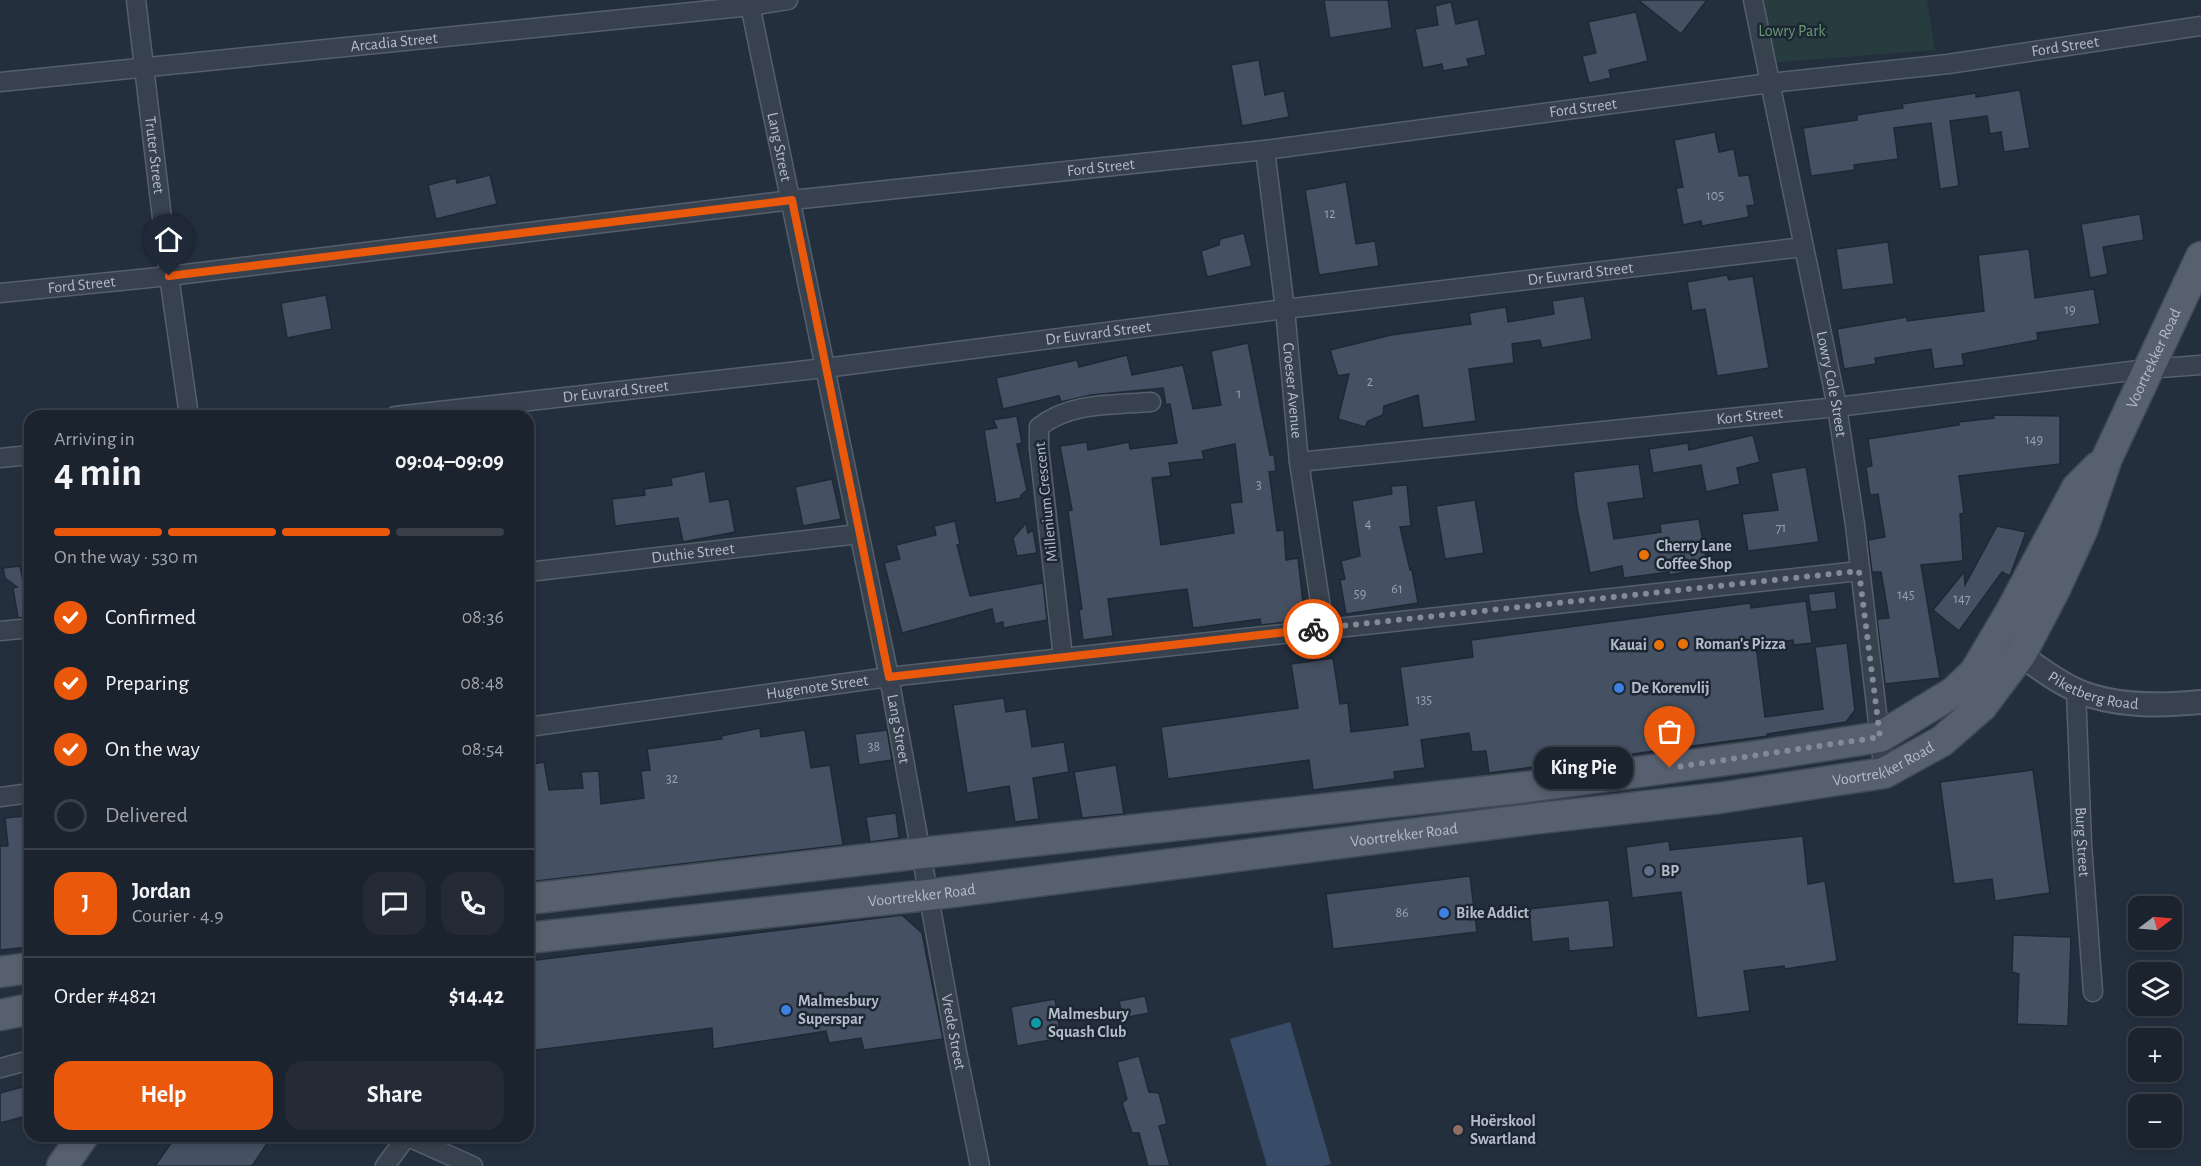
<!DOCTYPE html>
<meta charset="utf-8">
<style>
body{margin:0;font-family:"Alegreya Sans",sans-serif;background:#242b36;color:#f1f3f6;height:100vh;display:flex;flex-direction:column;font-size:22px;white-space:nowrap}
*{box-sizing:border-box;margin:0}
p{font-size:20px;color:#a0a4aa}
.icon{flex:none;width:33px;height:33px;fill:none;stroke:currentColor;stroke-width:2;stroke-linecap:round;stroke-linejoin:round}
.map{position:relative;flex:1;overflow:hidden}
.details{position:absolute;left:24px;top:410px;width:510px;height:732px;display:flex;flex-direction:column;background:#1b232e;border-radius:18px;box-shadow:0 3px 9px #0003,0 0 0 2px #39404a}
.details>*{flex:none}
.needle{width:39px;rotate:74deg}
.tools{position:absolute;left:2128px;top:896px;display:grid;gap:12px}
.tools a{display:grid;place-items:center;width:54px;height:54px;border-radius:12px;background:#1b232e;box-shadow:0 3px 9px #0003,0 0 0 2px #39404a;font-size:30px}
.pin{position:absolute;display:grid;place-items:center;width:51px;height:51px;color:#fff;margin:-62px -26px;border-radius:50% 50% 50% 0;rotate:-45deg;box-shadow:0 0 6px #0007}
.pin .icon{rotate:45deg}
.courier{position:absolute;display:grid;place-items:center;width:60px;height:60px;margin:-30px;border:4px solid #ea580c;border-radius:50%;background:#fff;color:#222;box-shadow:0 2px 8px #0007}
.bubble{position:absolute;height:42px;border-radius:18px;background:#1b232e;box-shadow:0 3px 9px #0003,0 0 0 2px #39404a;font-size:20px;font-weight:600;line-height:42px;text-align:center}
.head em{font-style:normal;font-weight:600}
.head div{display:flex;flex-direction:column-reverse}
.head{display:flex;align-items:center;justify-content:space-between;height:102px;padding:0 30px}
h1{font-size:39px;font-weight:600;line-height:45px}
.bar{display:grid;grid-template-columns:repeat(4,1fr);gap:9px 6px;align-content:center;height:72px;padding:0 30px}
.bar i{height:8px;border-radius:4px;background:#39404a}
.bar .active{background:#ea580c}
.bar p{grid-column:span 4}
.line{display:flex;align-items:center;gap:15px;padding:0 30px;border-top:2px solid #39404a}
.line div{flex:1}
.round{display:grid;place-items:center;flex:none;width:63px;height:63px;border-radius:18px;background:#242b36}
ol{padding:0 30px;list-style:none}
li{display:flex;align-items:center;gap:18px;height:66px}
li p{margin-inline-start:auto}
li .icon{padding:6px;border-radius:50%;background:#ea580c;color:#fff;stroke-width:4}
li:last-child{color:#a0a4aa}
li i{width:33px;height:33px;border:3px solid #39404a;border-radius:50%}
.button{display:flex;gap:12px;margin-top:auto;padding:12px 30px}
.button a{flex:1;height:69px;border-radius:18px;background:#ea580c;color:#fff;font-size:24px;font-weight:600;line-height:69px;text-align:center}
.button a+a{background:#242b36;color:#f1f3f6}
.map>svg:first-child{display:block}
.green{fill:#263c3f}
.water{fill:#394c67}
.building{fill:#455162;stroke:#1f2835;stroke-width:1.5;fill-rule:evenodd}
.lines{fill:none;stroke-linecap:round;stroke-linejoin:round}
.minor-casing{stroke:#565f6c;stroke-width:21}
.tertiary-casing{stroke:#565f6c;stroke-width:26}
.primary-casing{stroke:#414a57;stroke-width:33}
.minor{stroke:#38414e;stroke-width:18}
.tertiary{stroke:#38414e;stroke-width:22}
.primary{stroke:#56606e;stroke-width:30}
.done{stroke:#828b98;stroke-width:6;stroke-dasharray:0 10.8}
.route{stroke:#ea580c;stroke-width:8}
.food-dot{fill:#e8710a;stroke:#1d2633;stroke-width:2}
.shop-dot{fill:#3f7fe0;stroke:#1d2633;stroke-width:2}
.service-dot{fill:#5c6f8a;stroke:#1d2633;stroke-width:2}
.culture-dot{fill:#0f9aa8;stroke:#1d2633;stroke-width:2}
.education-dot{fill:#8d6e63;stroke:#1d2633;stroke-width:2}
.labels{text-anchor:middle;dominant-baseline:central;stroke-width:5;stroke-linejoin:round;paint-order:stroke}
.number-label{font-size:14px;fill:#98a1af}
.park-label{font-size:16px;fill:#6b9a76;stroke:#1d2633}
.street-label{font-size:16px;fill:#b4bcc9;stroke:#1d2633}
.poi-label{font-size:16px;font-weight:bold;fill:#b4bcc9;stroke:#1d2633;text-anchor:start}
</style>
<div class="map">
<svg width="2201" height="1166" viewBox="0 0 2201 1166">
<rect width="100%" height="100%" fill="#242f3e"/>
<path class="green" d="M 1754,0 L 1927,0 L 1935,50 L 1767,63 Z"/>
<path class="water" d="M 1290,1022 L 1331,1164 L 1323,1166 L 1267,1166 L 1230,1039 Z"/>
<path class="building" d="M 1324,0 L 1388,0 L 1392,28 L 1330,38 Z
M 1638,0 L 1707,0 L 1681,34 Z
M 1451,2 L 1456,24 L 1478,19 L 1486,55 L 1467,59 L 1469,66 L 1443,71 L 1442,64 L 1423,68 L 1415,29 L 1438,25 L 1435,6 Z
M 1636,12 L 1648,61 L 1609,70 L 1611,78 L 1589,83 L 1582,56 L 1596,53 L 1588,22 Z
M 1259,60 L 1265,95 L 1284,91 L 1289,117 L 1242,126 L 1231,65 Z
M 2020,90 L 2030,148 L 2004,152 L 2001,132 L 1990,134 L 1987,116 L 1950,121 L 1959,186 L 1940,189 L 1931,123 L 1894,128 L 1898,159 L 1854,165 L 1855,170 L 1811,176 L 1803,128 L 1857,120 L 1857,115 L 1903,108 L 1902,104 L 1976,93 L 1976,97 Z
M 1715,132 L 1719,152 L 1734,149 L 1739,176 L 1749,175 L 1755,205 L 1747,206 L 1749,217 L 1702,226 L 1701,221 L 1683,225 L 1676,188 L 1683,187 L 1674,140 Z
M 490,175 L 497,204 L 436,219 L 428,185 L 456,178 L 457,183 Z
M 1346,182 L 1356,244 L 1375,241 L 1379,266 L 1319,275 L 1305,190 Z
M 2140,214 L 2144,240 L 2103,247 L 2108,274 L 2090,278 L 2081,224 Z
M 1244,233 L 1252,266 L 1207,277 L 1201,251 L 1219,245 L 1220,239 Z
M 1888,242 L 1894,284 L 1842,290 L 1836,249 Z
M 2029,249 L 2035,298 L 2094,289 L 2100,324 L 2037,333 L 2038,340 L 1962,354 L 1964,365 L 1934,369 L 1931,349 L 1875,358 L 1876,364 L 1844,369 L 1837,329 L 1907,317 L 1907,321 L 1984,311 L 1978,255 Z
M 1727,275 L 1729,280 L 1753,276 L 1769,368 L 1717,376 L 1705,309 L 1692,311 L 1687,282 Z
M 326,295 L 332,329 L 287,338 L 281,303 Z
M 1584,296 L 1592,339 L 1542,348 L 1540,340 L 1512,344 L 1514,363 L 1469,369 L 1476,421 L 1423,428 L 1418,395 L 1384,406 L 1383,415 L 1368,421 L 1365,427 L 1338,419 L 1349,374 L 1338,376 L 1330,350 L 1391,335 L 1471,324 L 1469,313 L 1506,307 L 1508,322 L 1554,314 L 1552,301 Z
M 1248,343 L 1270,455 L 1274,455 L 1276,471 L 1269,472 L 1277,531 L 1284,530 L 1286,560 L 1298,558 L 1305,620 L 1261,625 L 1260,619 L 1193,628 L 1187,589 L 1108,599 L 1113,636 L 1083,640 L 1079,610 L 1082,609 L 1068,511 L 1072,510 L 1060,446 L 1087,442 L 1088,450 L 1129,442 L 1130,449 L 1177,443 L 1170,404 L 1166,405 L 1163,388 L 1091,395 L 1061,402 L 1059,396 L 1003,409 L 996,378 L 1077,360 L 1079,367 L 1127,355 L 1132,375 L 1183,365 L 1193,409 L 1221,405 L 1211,351 ZM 1235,444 L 1242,502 L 1230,503 L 1234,533 L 1161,545 L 1152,478 L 1171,476 L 1169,463 L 1204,459 L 1202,451 Z
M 1993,415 L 2060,416 L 2060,464 L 1959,476 L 1964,513 L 1960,514 L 1963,561 L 1921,565 L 1940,678 L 1885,684 L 1877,619 L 1889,618 L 1881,572 L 1872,572 L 1868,540 L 1885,537 L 1878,494 L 1870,495 L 1866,467 L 1872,466 L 1868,439 L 1959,425 L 1958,422 L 1994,418 Z
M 1017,416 L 1022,443 L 1017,444 L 1027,490 L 1021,495 L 1021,498 L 996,503 L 984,430 L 997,428 L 993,420 Z
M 1753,435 L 1760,462 L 1737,468 L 1740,484 L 1706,492 L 1701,465 L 1653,473 L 1649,449 L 1688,443 L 1689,450 Z
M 1639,464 L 1644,498 L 1608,503 L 1614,539 L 1661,532 L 1660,524 L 1699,519 L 1708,568 L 1669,575 L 1669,572 L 1624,578 L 1622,566 L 1590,573 L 1577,507 L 1573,472 Z
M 1806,467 L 1819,542 L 1748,551 L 1742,514 L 1778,510 L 1771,473 Z
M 705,471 L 710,502 L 729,499 L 735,532 L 683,542 L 678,518 L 615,526 L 612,499 L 645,495 L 644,489 L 672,485 L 671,478 Z
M 832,479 L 841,519 L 803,526 L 795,487 Z
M 1407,485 L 1411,526 L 1400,527 L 1410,570 L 1412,570 L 1418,603 L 1346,614 L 1340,580 L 1345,579 L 1341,561 L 1360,556 L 1352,501 L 1392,494 L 1391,486 Z
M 1475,500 L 1484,553 L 1445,559 L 1436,506 Z
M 955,521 L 960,544 L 957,545 L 970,596 L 1043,583 L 1047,620 L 1003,628 L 1003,622 L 995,624 L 992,609 L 902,633 L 884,563 L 900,559 L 896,545 L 936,535 L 934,526 Z
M 1026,523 L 1028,533 L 1033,530 L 1037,553 L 1017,556 L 1013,538 Z
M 1997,526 L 2026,532 L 2010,576 L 2002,572 L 1959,631 L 1933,610 L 1964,572 L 1965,585 Z
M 20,566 L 24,586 L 30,585 L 30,617 L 18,618 L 13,588 L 17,587 L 5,578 L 3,568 Z
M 1835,591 L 1837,609 L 1811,612 L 1808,594 Z
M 1806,601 L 1812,643 L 1794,645 L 1793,640 L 1756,645 L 1765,717 L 1823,709 L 1815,647 L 1847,643 L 1855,710 L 1846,722 L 1767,734 L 1768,736 L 1489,773 L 1486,751 L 1472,752 L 1469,733 L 1421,740 L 1425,768 L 1394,772 L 1395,779 L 1313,790 L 1309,760 L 1168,779 L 1161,727 L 1298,708 L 1291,664 L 1333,658 L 1340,704 L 1348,703 L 1351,732 L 1408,725 L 1400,667 L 1473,657 L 1471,640 L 1750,603 L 1751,608 Z
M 1004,698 L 1006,712 L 1026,709 L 1032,747 L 1064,742 L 1069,772 L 1033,778 L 1039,819 L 1015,822 L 1009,786 L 967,793 L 953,705 Z
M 760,728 L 761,737 L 805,730 L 811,768 L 830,765 L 843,845 L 528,882 L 528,765 L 544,762 L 549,790 L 583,788 L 581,772 L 599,771 L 601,804 L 644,798 L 641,771 L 650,770 L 647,749 L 722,739 L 721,736 Z
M 887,730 L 892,760 L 859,765 L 855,734 Z
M 1116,765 L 1124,814 L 1082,818 L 1074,772 Z
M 2033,770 L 2050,893 L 1995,901 L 1992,879 L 1954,884 L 1940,782 Z
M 896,813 L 899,838 L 870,842 L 866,817 Z
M 25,816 L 30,863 L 30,947 L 0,950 L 0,846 L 8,846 L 5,818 Z
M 1803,836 L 1808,884 L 1825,881 L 1837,961 L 1785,969 L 1784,966 L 1744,971 L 1750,1011 L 1697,1018 L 1681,892 L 1632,898 L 1626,847 L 1669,841 L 1670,850 Z
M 1470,876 L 1477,932 L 1333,949 L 1326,894 Z
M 1609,900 L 1614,947 L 1569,951 L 1568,938 L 1532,942 L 1529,909 Z
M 902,915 L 922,933 L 943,1039 L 864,1050 L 861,1038 L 829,1043 L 826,1031 L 713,1049 L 712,1028 L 528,1051 L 528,961 Z
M 2013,935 L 2071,937 L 2068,1026 L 2017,1024 L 2019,974 L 2012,972 Z
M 1145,996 L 1149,1013 L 1123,1018 L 1119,1001 Z
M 1055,999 L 1061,1038 L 1017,1046 L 1011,1007 Z
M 1139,1056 L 1149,1092 L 1159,1093 L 1167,1124 L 1159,1126 L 1170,1166 L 1148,1166 L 1139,1133 L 1132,1133 L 1122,1103 L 1127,1099 L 1117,1062 Z
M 30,1085 L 30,1115 L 0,1123 L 0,1093 Z
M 176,1136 L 272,1136 L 252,1166 L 155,1166 Z"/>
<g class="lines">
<g class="minor-casing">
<g id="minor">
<path id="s1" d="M 136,0 L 169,276 L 189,416"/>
<path id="s2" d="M 749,0 L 889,677 L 957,1052 L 980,1166"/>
<path id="s3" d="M 1753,0 L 1837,407 L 1855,525 L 1884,773"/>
<path id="s4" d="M 0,82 L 751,6 L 788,0"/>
<path id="s5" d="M 1265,150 L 1285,309 L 1299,462 L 1324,628"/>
<path id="s6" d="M 0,293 L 169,276 L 792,200 L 1265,150 L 1770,83 L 1948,64 L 2201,26"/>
<path id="s7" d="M 395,416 L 825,368 L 1285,309 L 1803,247"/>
<path d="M 0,458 L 30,455"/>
<path id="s8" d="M 1299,462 L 1837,407 L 2147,369 L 2201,365"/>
<path id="s9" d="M 528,572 L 859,534"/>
<path d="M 0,631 L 30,628"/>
<path d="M 1063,657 L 1039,448 L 1039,427 C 1070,402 1113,405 1151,402"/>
<path id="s10" d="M 2076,690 L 2082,844 L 2093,992"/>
<path id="s11" d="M 528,727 L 889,677 L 1859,571"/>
<path d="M 0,797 L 30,793"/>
<path d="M 0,1068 L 30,1060"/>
<path d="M 406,1136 L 473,1166"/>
<path d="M 385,1166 L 407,1136"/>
</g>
</g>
<g class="tertiary-casing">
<g id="tertiary">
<path id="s12" d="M 2008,646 C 2030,661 2053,680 2078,691 C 2115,707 2161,706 2201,702"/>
</g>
</g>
<g class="primary-casing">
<g id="primary">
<path d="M 528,899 L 922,853 L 1527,787 L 1764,755 L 1880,737 L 1954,692 L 1975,672 L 2010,613 L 2077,488 L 2098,467"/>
<path id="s13" d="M 528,938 L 928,895 L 1532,819 L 1719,798 L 1884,773 L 1942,741 L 1982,706 L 2021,654 L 2055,589 L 2083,528 L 2107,458 L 2201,257"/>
<path d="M 0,972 L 30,968"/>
<path d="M 0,1015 L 30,1009"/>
<path d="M 62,1166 L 83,1136"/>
</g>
</g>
<use href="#minor" class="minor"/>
<use href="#tertiary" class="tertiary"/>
<use href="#primary" class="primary"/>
</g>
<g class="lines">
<path class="done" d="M 1313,629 L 1859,571 L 1880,737 L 1670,768"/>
<path class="route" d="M 169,276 L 792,200 L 889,677 L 1313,629"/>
</g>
<g class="food-dot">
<circle cx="1644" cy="555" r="6"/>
<circle cx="1683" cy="644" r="6"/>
<circle cx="1659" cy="645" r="6"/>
</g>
<g class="shop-dot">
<circle cx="1619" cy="688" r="6"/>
<circle cx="1444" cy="913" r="6"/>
<circle cx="786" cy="1010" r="6"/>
</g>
<circle class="service-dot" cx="1649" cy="871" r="6"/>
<circle class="culture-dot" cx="1036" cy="1023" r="6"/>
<circle class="education-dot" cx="1458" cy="1130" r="6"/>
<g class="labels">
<g class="number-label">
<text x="1715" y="196">105</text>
<text x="1330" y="214">12</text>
<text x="2070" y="310">19</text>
<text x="1370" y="382">2</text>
<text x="1239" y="394">1</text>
<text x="2034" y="440">149</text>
<text x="1259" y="485">3</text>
<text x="1368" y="524">4</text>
<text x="1781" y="528">71</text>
<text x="1397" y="589">61</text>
<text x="1360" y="594">59</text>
<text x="1906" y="595">145</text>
<text x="1962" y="599">147</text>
<text x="1424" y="700">135</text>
<text x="874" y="747">38</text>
<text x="672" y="779">32</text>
<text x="1402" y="913">86</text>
</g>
<g class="park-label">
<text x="1792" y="31">Lowry Park</text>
</g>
<g class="street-label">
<text stroke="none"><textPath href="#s4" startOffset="396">Arcadia Street</textPath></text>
<text stroke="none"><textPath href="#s6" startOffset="2080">Ford Street</textPath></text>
<text stroke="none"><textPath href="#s6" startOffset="1594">Ford Street</textPath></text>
<text stroke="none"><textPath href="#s2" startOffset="150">Lang Street</textPath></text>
<text stroke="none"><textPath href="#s1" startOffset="156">Truter Street</textPath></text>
<text stroke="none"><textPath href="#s6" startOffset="1108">Ford Street</textPath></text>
<text stroke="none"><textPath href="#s7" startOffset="1194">Dr Euvrard Street</textPath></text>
<text stroke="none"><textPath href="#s6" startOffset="82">Ford Street</textPath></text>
<text stroke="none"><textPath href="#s7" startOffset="708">Dr Euvrard Street</textPath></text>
<text stroke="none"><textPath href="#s13" startOffset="1875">Voortrekker Road</textPath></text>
<text stroke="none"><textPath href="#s3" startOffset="392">Lowry Cole Street</textPath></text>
<text stroke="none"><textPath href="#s5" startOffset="242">Croeser Avenue</textPath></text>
<text stroke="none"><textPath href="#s7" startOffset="222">Dr Euvrard Street</textPath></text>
<text stroke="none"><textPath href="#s8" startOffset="453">Kort Street</textPath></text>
<text transform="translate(1046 502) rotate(-96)">Millenium Crescent</text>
<text stroke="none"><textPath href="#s9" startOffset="166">Duthie Street</textPath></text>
<text stroke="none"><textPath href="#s12" startOffset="98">Piketberg Road</textPath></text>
<text stroke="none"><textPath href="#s11" startOffset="292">Hugenote Street</textPath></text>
<text stroke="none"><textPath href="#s2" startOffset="744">Lang Street</textPath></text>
<text stroke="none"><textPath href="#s13" startOffset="1368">Voortrekker Road</textPath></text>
<text stroke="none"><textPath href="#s13" startOffset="882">Voortrekker Road</textPath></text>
<text stroke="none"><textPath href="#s10" startOffset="152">Burg Street</textPath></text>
<text stroke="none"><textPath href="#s13" startOffset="396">Voortrekker Road</textPath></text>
<text stroke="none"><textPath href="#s2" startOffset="1052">Vrede Street</textPath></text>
</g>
<g class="poi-label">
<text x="1656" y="546">Cherry Lane<tspan x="1656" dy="18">Coffee Shop</tspan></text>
<text x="1695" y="644">Roman's Pizza</text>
<text x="1647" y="645" text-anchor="end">Kauai</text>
<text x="1631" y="688">De Korenvlij</text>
<text x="1661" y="871">BP</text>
<text x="1456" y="913">Bike Addict</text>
<text x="798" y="1001">Malmesbury<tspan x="798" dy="18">Superspar</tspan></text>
<text x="1048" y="1014">Malmesbury<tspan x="1048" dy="18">Squash Club</tspan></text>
<text x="1470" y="1121">Hoërskool<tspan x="1470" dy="18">Swartland</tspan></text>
</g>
</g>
</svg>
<div class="tools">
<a><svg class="needle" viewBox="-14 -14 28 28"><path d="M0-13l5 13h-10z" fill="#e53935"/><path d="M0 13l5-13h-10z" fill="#a0a4aa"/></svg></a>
<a><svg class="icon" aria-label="layers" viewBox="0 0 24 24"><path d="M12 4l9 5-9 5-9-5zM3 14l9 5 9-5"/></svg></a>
<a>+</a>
<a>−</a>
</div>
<div class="pin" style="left:1670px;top:768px;background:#ea580c"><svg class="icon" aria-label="bag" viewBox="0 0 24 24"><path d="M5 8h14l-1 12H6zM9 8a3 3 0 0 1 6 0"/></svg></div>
<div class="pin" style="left:169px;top:276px;background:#1f2937"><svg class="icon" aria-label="home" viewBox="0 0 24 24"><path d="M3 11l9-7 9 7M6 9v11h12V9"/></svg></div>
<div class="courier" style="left:1313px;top:629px"><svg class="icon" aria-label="bike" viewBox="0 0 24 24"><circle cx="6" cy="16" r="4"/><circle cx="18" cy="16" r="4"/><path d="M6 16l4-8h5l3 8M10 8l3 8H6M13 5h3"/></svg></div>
<div class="bubble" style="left:1534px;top:747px;width:99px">King Pie</div>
<section class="details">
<div class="head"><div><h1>4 min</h1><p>Arriving in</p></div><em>09:04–09:09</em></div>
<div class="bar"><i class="active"></i><i class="active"></i><i class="active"></i><i></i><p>On the way · 530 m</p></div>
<ol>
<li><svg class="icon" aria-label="check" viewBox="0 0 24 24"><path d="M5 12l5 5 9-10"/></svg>Confirmed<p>08:36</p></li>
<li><svg class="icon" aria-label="check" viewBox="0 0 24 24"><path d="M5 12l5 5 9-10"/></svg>Preparing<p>08:48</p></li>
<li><svg class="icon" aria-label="check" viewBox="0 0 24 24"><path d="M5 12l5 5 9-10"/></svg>On the way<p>08:54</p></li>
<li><i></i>Delivered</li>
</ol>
<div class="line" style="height:108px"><b class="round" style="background:#ea580c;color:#fff">J</b><div><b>Jordan</b><p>Courier · 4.9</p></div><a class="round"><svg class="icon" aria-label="chat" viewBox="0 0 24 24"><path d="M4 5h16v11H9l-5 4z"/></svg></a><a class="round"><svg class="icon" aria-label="phone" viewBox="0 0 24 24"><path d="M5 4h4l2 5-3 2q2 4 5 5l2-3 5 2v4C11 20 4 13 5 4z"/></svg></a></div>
<div class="line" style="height:78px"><div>Order #4821</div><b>$14.42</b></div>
<div class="button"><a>Help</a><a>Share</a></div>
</section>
</div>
